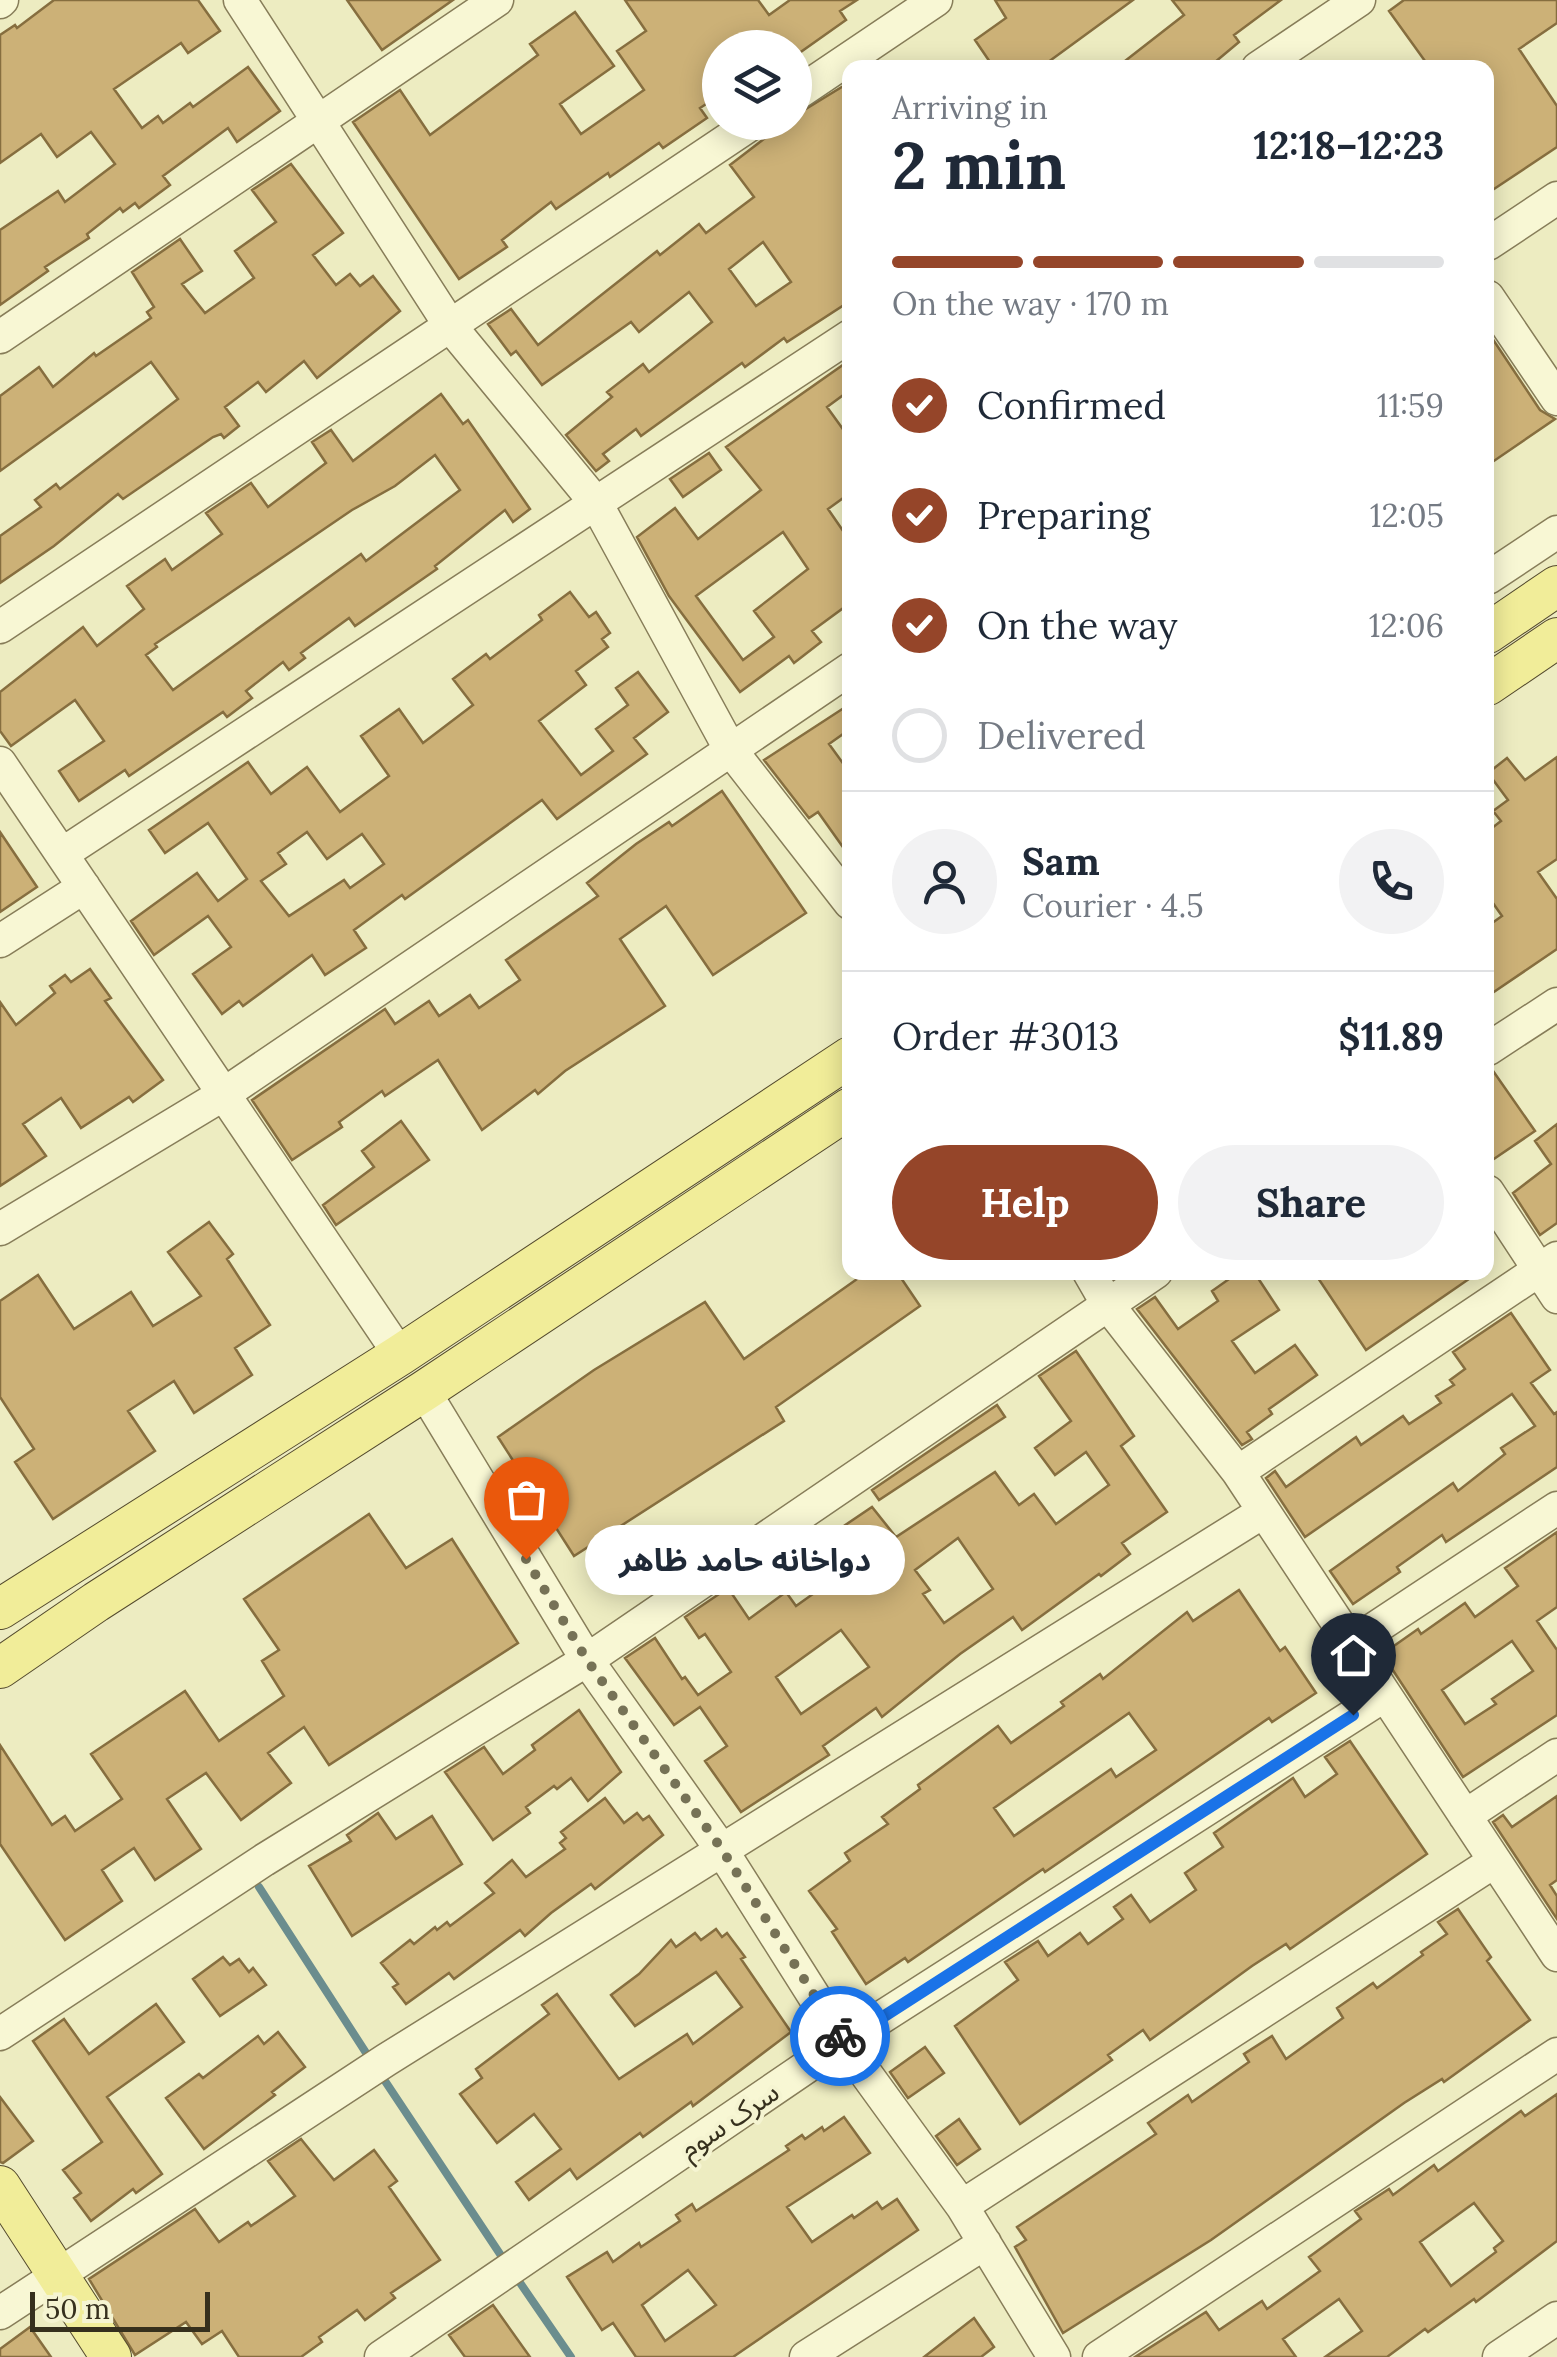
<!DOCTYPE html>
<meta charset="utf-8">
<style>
body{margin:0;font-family:Lora,"Noto Sans Arabic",serif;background:#f2f2f3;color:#1f2937;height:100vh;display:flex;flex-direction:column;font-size:38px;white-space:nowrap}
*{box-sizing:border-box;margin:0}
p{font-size:32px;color:#747a83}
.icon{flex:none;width:55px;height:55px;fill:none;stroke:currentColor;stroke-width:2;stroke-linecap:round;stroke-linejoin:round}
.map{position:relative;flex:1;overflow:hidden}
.side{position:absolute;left:842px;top:60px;width:652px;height:1220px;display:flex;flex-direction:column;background:#fff;border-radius:20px;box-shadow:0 5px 25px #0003}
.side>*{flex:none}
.controls{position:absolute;left:702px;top:30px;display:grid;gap:20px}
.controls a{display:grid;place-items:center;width:110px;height:110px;border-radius:50%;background:#fff;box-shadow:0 5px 25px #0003;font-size:50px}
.scale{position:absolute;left:30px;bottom:25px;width:180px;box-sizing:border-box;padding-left:10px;border:5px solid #36301d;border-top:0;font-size:28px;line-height:35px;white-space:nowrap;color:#36301d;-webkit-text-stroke:8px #f5f4d1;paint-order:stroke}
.pin{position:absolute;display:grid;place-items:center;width:85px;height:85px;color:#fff;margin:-102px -42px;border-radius:50% 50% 50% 0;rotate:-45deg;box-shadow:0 0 10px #0007}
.pin .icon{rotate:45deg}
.courier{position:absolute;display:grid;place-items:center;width:100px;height:100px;margin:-50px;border:8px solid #1a73e8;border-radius:50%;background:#fff;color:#222;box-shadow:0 2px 12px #0007}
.bubble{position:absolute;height:70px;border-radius:35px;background:#fff;box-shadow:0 5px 25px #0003;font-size:32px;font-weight:700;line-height:70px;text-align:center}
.summary em{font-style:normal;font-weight:700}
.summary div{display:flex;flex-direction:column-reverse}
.summary{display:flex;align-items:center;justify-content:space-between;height:170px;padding:0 50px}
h1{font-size:65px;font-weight:700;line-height:75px}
.bar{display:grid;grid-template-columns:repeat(4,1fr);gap:15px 10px;align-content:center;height:120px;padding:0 50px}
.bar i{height:12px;border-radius:8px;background:#e0e1e3}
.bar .selected{background:#954529}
.bar p{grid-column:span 4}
.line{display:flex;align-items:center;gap:25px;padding:0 50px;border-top:2px solid #e0e1e3}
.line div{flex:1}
.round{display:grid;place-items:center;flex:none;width:105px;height:105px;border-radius:52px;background:#f2f2f3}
ol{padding:0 50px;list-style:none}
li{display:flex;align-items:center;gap:30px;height:110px}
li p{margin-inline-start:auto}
li .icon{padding:10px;border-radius:50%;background:#954529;color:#fff;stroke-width:4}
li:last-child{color:#747a83}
li i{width:55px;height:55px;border:5px solid #e0e1e3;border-radius:50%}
.action{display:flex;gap:20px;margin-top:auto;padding:20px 50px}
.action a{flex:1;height:115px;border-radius:60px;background:#954529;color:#fff;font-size:40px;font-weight:700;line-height:115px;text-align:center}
.action a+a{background:#f2f2f3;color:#1f2937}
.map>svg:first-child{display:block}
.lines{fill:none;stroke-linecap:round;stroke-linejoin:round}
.stream{stroke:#6b8d8e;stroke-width:8}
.building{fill:#ccb177;stroke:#866e3f;stroke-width:2.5;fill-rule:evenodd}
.minor-casing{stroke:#877d59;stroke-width:35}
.major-casing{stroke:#544a2d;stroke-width:42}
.minor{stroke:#f8f7d4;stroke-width:32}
.major{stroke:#f1ed99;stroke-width:40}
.done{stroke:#767256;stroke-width:10;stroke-dasharray:0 18}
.route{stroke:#1a73e8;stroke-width:12}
.labels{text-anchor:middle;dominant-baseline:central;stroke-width:8;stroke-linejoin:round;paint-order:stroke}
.street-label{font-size:28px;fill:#36301d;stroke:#f5f4d1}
</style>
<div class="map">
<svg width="1557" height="2357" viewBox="0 0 1557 2357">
<rect width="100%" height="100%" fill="#edecc1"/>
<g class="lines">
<path class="stream" d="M 259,1887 L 370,2059
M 381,2075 L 506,2263
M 514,2274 L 571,2357"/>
</g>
<path class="building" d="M 54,0 L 198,0 L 220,31 L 188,53 L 181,43 L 114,89 L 142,128 L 158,116 L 163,123 L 190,103 L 193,107 L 248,67 L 280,111 L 237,142 L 228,128 L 163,176 L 170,185 L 139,208 L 135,203 L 123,212 L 120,208 L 87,234 L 89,238 L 45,267 L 48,271 L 0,305 L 0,230 L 58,191 L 65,202 L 115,164 L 91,132 L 57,157 L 41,134 L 0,163 L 0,35 L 15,25 L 17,28 Z
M 347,0 L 453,0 L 382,50 Z
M 625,0 L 758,0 L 769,15 L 790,0 L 857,0 L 840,11 L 846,20 L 795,56 L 795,48 L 720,48 L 720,95 L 700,108 L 707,118 L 663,148 L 659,143 L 610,177 L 608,173 L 556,209 L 551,202 L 502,240 L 507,247 L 459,279 L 353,122 L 400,90 L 430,135 L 538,55 L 530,44 L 575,12 L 614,66 L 560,104 L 581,134 L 644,90 L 617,51 L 646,31 Z
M 995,0 L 1133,0 L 1040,68 L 994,68 L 975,40 L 1006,18 Z
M 1172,0 L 1281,0 L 1234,35 L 1239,42 L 1208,68 L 1116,68 L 1184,15 Z
M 1404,0 L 1557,0 L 1557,23 L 1519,49 L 1557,106 L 1557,147 L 1488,193 L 1488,68 L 1430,68 L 1389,11 Z
M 850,82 L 850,301 L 787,342 L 784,338 L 745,367 L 742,363 L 641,436 L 636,429 L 603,454 L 609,461 L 596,471 L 566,435 L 612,397 L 607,392 L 643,364 L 649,372 L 712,322 L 689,292 L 639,332 L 631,322 L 542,385 L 516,351 L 511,355 L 488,324 L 511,309 L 538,345 L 657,251 L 660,255 L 699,224 L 706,233 L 754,197 L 730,165 L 786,122 L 795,122 L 796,115 ZM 763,242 L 791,282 L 756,306 L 729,269 Z
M 291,164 L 343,233 L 313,255 L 336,285 L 350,274 L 360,286 L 373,276 L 400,311 L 317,378 L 304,361 L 266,392 L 258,382 L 225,407 L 239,426 L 224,438 L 221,434 L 213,437 L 123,499 L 118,494 L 54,546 L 0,583 L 0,536 L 41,507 L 35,500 L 56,484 L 60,489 L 178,399 L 151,362 L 0,471 L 0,396 L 39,367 L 53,387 L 94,353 L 96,356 L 151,318 L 147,312 L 154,307 L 132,272 L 180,239 L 202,271 L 182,284 L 205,313 L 254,278 L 235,251 L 276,222 L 252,190 Z
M 1488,332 L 1540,410 L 1555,419 L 1488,465 Z
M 850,360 L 850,390 L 827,407 L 850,439 L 850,493 L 828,509 L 850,541 L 850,603 L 812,631 L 821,642 L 794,663 L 789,656 L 740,692 L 669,596 L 637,537 L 675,508 L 698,539 L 761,490 L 726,447 ZM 783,532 L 808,569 L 754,611 L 774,637 L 743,660 L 696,596 Z
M 441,394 L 463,424 L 468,420 L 530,509 L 513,522 L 505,510 L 435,566 L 437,569 L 355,626 L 349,618 L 301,653 L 305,658 L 289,670 L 283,662 L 246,691 L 252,698 L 227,717 L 223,712 L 129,776 L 125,770 L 79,801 L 59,771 L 104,741 L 75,700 L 11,746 L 0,731 L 0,692 L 83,627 L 97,646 L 144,609 L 127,586 L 165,559 L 172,570 L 222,534 L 206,513 L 251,483 L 268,507 L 326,463 L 312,442 L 331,430 L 353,461 ZM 435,455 L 460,490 L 366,561 L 361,554 L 173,690 L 146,655 L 157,647 L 155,644 L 352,510 L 395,486 Z
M 709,453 L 721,470 L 683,497 L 670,479 Z
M 570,592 L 589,617 L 596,612 L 610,633 L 602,639 L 608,647 L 576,671 L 586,685 L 539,721 L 581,775 L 613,751 L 596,729 L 628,705 L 616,688 L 638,672 L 668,712 L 634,738 L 647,754 L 557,819 L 542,800 L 405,899 L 402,895 L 354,930 L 366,948 L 325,975 L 312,955 L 243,1006 L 239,1001 L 222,1014 L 193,974 L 231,947 L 208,916 L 154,955 L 131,921 L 197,873 L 218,901 L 247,879 L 208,823 L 165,853 L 149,830 L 248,762 L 271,794 L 307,767 L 340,812 L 389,776 L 361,736 L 399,709 L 423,743 L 473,705 L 453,679 L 486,654 L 490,659 L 542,620 L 539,615 ZM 307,832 L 327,859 L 362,834 L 384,864 L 350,888 L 344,880 L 289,916 L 261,881 L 286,864 L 278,853 Z
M 850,704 L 850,729 L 829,744 L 850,773 L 850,857 L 818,812 L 809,818 L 764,760 Z
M 1557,757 L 1557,859 L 1538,872 L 1557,899 L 1557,949 L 1488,996 L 1488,926 L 1502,916 L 1488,896 L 1488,831 L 1501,821 L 1493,811 L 1508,800 L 1488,773 L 1507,758 L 1525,780 Z
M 722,791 L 806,913 L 713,975 L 666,906 L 620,939 L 665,1006 L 565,1071 L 538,1094 L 535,1090 L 482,1130 L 438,1060 L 385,1096 L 382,1091 L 339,1122 L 342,1127 L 292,1160 L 252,1100 L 385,1009 L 395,1024 L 429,1001 L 439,1016 L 470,995 L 479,1008 L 520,980 L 506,960 L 598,896 L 587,883 L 636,844 L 669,822 L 672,826 Z
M 0,832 L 37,887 L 0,912 Z
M 90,969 L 111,998 L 105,1001 L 163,1080 L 133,1102 L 129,1097 L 81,1128 L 61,1098 L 23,1124 L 46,1156 L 0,1186 L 0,1002 L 16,1025 L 55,993 L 50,986 L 65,975 L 71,982 Z
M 1491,1068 L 1535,1131 L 1488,1163 L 1488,1069 Z
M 401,1121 L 429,1160 L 336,1225 L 323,1205 L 374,1167 L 362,1151 Z
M 1557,1124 L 1557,1223 L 1540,1235 L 1513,1193 L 1551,1164 L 1535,1141 Z
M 209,1222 L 233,1254 L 227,1259 L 270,1325 L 235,1348 L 252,1375 L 194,1413 L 174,1381 L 128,1411 L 155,1451 L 53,1519 L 15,1462 L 34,1449 L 0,1397 L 0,1301 L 38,1275 L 74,1329 L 131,1292 L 153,1326 L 201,1296 L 168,1252 Z
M 867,1272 L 897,1272 L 920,1306 L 776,1407 L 784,1421 L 574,1556 L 498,1437 L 594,1370 L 705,1302 L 744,1359 Z
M 1239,1272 L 1254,1272 L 1279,1310 L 1232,1341 L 1255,1373 L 1295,1345 L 1317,1375 L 1269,1409 L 1272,1414 L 1247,1432 L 1252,1439 L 1242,1445 L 1137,1309 L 1155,1297 L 1178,1329 L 1218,1301 L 1212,1291 Z
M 1314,1272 L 1479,1272 L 1366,1350 Z
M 1511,1313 L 1550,1370 L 1531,1383 L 1554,1414 L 1557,1412 L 1557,1467 L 1446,1542 L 1442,1535 L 1397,1567 L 1400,1572 L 1353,1604 L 1330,1571 L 1453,1483 L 1458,1491 L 1505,1454 L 1501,1448 L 1535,1426 L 1512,1394 L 1305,1537 L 1266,1478 L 1275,1471 L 1286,1487 L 1356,1437 L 1361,1445 L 1403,1416 L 1409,1424 L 1441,1403 L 1436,1396 L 1454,1385 L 1450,1380 L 1465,1369 L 1453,1352 Z
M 1076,1351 L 1134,1436 L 1121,1446 L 1167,1512 L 1122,1543 L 1130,1554 L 1101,1576 L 1099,1574 L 1022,1630 L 1013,1617 L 960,1654 L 882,1717 L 876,1708 L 823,1746 L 829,1755 L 741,1812 L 705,1761 L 727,1746 L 700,1707 L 674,1725 L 625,1658 L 655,1638 L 682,1679 L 685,1677 L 698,1695 L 731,1672 L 705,1634 L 699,1638 L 685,1617 L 728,1588 L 749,1619 L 786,1592 L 796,1606 L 848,1569 L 826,1538 L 872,1507 L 896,1537 L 995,1472 L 1019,1505 L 1034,1494 L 1056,1524 L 1109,1485 L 1086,1452 L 1055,1475 L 1035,1448 L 1071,1421 L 1039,1376 ZM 958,1538 L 993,1589 L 944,1623 L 923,1594 L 930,1590 L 915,1570 ZM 841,1630 L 869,1667 L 801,1714 L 776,1677 Z
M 997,1405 L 1005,1417 L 879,1500 L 872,1490 Z
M 369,1514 L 406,1568 L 452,1539 L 518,1643 L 329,1765 L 304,1727 L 268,1753 L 291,1783 L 241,1820 L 206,1773 L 167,1799 L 201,1849 L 155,1880 L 134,1848 L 102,1870 L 122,1901 L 65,1940 L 0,1844 L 0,1745 L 52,1825 L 65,1816 L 75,1831 L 122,1799 L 91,1754 L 185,1691 L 219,1741 L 284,1696 L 262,1661 L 279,1650 L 244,1599 Z
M 1557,1532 L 1557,1607 L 1537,1621 L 1557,1650 L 1557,1715 L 1463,1777 L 1379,1649 L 1388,1643 L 1391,1648 L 1418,1629 L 1421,1634 L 1465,1603 L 1475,1617 L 1518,1586 L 1505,1568 ZM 1512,1641 L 1533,1671 L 1492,1699 L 1496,1704 L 1465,1724 L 1442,1690 Z
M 1239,1590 L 1280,1651 L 1285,1647 L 1316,1693 L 1272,1722 L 1269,1718 L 1045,1872 L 1043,1869 L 908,1962 L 905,1958 L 866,1984 L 832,1932 L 837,1929 L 809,1891 L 850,1861 L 845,1853 L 888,1824 L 882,1817 L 920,1789 L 918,1785 L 998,1726 L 1011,1743 L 1064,1706 L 1061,1702 L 1100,1674 L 1103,1679 L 1187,1612 L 1193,1621 ZM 1129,1713 L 1156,1750 L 1116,1777 L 1111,1769 L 1014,1836 L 994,1808 Z
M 579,1710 L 621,1772 L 588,1801 L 571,1778 L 557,1789 L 554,1786 L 526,1807 L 530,1813 L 493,1840 L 445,1772 L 484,1747 L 503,1774 L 535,1750 L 532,1745 Z
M 1350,1741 L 1427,1854 L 1290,1949 L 1286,1944 L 1252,1966 L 1150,2040 L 1143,2030 L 1108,2055 L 1112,2060 L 1020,2124 L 955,2026 L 1018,1980 L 1005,1962 L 1038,1941 L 1048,1956 L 1080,1933 L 1088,1944 L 1123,1919 L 1114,1907 L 1131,1895 L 1150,1922 L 1196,1890 L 1185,1873 L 1223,1847 L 1214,1833 L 1293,1778 L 1305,1797 L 1337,1774 L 1325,1757 Z
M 1557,1796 L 1557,1880 L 1550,1885 L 1557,1896 L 1557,1919 L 1493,1822 L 1503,1815 L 1512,1827 Z
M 605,1798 L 624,1823 L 637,1813 L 643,1820 L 649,1816 L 663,1835 L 595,1889 L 591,1884 L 551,1913 L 525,1936 L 520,1930 L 454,1979 L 449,1973 L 406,2004 L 393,1987 L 398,1984 L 381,1963 L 410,1940 L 414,1944 L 435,1927 L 437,1930 L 447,1922 L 450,1926 L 494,1893 L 485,1883 L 512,1860 L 526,1877 L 565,1849 L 560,1843 L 566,1838 L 561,1832 Z
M 378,1813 L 396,1839 L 432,1816 L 462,1864 L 352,1936 L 309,1866 L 351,1841 L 347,1835 Z
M 1458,1909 L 1491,1957 L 1487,1961 L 1530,2020 L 1444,2082 L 1442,2079 L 1404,2103 L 1211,2240 L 1063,2333 L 1015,2247 L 1026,2240 L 1017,2227 L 1156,2134 L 1148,2123 L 1188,2095 L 1192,2102 L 1249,2062 L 1244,2054 L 1272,2036 L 1286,2059 L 1343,2018 L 1337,2008 L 1373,1983 L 1377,1988 L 1423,1955 L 1421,1952 L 1447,1934 L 1438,1922 Z
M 716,1929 L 722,1937 L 727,1933 L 745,1957 L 741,1959 L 791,2032 L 693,2106 L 691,2102 L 643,2137 L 640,2133 L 577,2179 L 570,2169 L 529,2200 L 516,2182 L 561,2149 L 534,2114 L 497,2143 L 460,2094 L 482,2078 L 476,2069 L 549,2014 L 542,2005 L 557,1994 L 619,2079 L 687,2034 L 693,2044 L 742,2007 L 716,1972 L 635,2026 L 611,1995 L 639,1974 L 671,1940 L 676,1947 L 695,1933 L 701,1940 Z
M 223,1957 L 230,1965 L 239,1959 L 249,1972 L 253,1968 L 266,1985 L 220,2016 L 193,1979 Z
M 156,2004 L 184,2042 L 107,2097 L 162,2174 L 136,2193 L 133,2189 L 91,2221 L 74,2198 L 81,2193 L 63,2170 L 102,2142 L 33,2041 L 64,2019 L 89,2054 Z
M 278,2032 L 305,2067 L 272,2092 L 275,2095 L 204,2149 L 166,2098 L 199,2074 L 203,2078 L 258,2036 L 264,2044 Z
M 925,2047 L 944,2073 L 908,2098 L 890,2072 Z
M 1557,2094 L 1557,2241 L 1476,2302 L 1474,2299 L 1428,2332 L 1425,2329 L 1387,2357 L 1325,2357 L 1362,2331 L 1339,2299 L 1283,2339 L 1296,2357 L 1135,2357 L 1206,2312 L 1219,2330 L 1262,2301 L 1267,2309 L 1320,2271 L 1309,2257 L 1361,2219 L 1355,2211 L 1389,2189 L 1393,2195 L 1434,2165 L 1438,2171 L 1521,2111 L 1525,2116 ZM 1474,2203 L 1503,2241 L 1494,2248 L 1496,2252 L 1451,2286 L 1420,2242 Z
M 0,2097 L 33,2141 L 3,2163 L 0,2162 Z
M 844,2117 L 870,2153 L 787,2207 L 812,2242 L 852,2215 L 854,2218 L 877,2202 L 882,2209 L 897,2199 L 918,2230 L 733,2357 L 636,2357 L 613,2323 L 602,2330 L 567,2277 L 607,2252 L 613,2262 L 639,2243 L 641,2247 L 680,2221 L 676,2215 L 692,2204 L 696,2211 L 789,2150 L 786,2146 L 802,2135 L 805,2139 L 822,2127 L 824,2131 ZM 688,2270 L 716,2305 L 665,2341 L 642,2305 Z
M 959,2119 L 980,2149 L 957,2165 L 936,2136 Z
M 301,2139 L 334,2180 L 374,2150 L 397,2181 L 389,2187 L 440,2260 L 391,2293 L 395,2298 L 365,2320 L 357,2310 L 319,2337 L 322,2342 L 301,2357 L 239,2357 L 222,2331 L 202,2344 L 186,2322 L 135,2355 L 89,2279 L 195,2209 L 219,2242 L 248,2222 L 251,2226 L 295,2196 L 268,2161 Z
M 493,2305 L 530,2357 L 465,2357 L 449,2335 Z
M 974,2318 L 994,2347 L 981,2357 L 924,2357 Z
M 30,2327 L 51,2357 L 0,2357 L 0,2349 Z"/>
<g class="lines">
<g class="minor-casing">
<path id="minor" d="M 240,0 L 451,327 L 596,503 L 730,749 L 850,903
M 0,2 L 2,0
M 1258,68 L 1359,0
M 795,95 L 936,0
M 1488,244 L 1557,198
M 1488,297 L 1557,399
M 0,337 L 497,0
M 1488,578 L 1557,532
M 0,627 L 754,122
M 0,763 L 400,1355
M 62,854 L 850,336
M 0,941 L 84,887
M 1488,1049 L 1557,1004
M 1488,1192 L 1557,1297
M 0,1229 L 224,1094 L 850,669
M 1089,1272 L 1108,1305 L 1238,1472 L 1557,1955
M 424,1391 L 587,1660 L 721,1849 L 843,2042 L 962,2206 L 1054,2357
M 1238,1472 L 1557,1258
M 1351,1644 L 1557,1508
M 1465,1816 L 1557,1755
M 0,2034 L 264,1860 L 587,1660 L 1156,1272
M 962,2206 L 1495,1861
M 0,2313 L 386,2060 L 1263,1512
M 381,2357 L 843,2042 L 1385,1695
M 806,2357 L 985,2243
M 1099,2357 L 1557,2054
M 1499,2357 L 1557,2318"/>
</g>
<g class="major-casing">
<path id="major" d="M 1488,633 L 1557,586
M 1488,685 L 1557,638
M 0,1609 L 400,1355 L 850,1057
M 0,1668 L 96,1602 L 424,1391 L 850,1108
M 0,2186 L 111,2357"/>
</g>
<use href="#minor" class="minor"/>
<use href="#major" class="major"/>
</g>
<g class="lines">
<path class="done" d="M 526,1559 L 587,1660 L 721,1848 L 840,2036"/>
<path class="route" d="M 840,2036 L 844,2042 L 1353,1715"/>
</g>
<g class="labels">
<g class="street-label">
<text transform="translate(729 2120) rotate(-34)">سرک سوم</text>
</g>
</g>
</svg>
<div class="controls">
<a><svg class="icon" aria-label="layers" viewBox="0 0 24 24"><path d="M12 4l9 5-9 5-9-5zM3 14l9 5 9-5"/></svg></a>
</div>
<div class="scale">50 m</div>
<div class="pin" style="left:526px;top:1559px;background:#ea580c"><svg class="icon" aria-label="bag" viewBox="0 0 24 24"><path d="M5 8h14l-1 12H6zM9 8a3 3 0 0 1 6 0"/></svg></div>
<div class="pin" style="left:1353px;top:1715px;background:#1f2937"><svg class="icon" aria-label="home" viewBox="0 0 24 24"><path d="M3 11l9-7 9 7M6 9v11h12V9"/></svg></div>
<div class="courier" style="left:840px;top:2036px"><svg class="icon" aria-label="bike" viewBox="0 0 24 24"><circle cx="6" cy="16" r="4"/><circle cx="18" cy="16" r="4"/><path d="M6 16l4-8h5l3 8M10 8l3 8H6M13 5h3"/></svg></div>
<div class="bubble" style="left:585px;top:1525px;width:320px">دواخانه حامد ظاهر</div>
<section class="side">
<div class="summary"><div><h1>2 min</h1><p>Arriving in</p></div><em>12:18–12:23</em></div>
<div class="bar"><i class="selected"></i><i class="selected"></i><i class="selected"></i><i></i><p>On the way · 170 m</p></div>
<ol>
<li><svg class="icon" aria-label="check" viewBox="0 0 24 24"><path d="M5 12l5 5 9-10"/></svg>Confirmed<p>11:59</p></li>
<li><svg class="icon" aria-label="check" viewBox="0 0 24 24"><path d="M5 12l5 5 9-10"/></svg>Preparing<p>12:05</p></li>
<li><svg class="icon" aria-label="check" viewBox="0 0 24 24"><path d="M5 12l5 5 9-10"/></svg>On the way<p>12:06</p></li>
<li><i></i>Delivered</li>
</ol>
<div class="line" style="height:180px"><a class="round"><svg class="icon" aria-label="person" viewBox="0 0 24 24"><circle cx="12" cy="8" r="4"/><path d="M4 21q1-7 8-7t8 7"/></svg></a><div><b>Sam</b><p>Courier · 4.5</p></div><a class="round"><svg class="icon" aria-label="phone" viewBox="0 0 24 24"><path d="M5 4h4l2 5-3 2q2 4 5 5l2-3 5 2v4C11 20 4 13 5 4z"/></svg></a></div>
<div class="line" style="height:130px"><div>Order #3013</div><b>$11.89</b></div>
<div class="action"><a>Help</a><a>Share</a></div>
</section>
</div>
